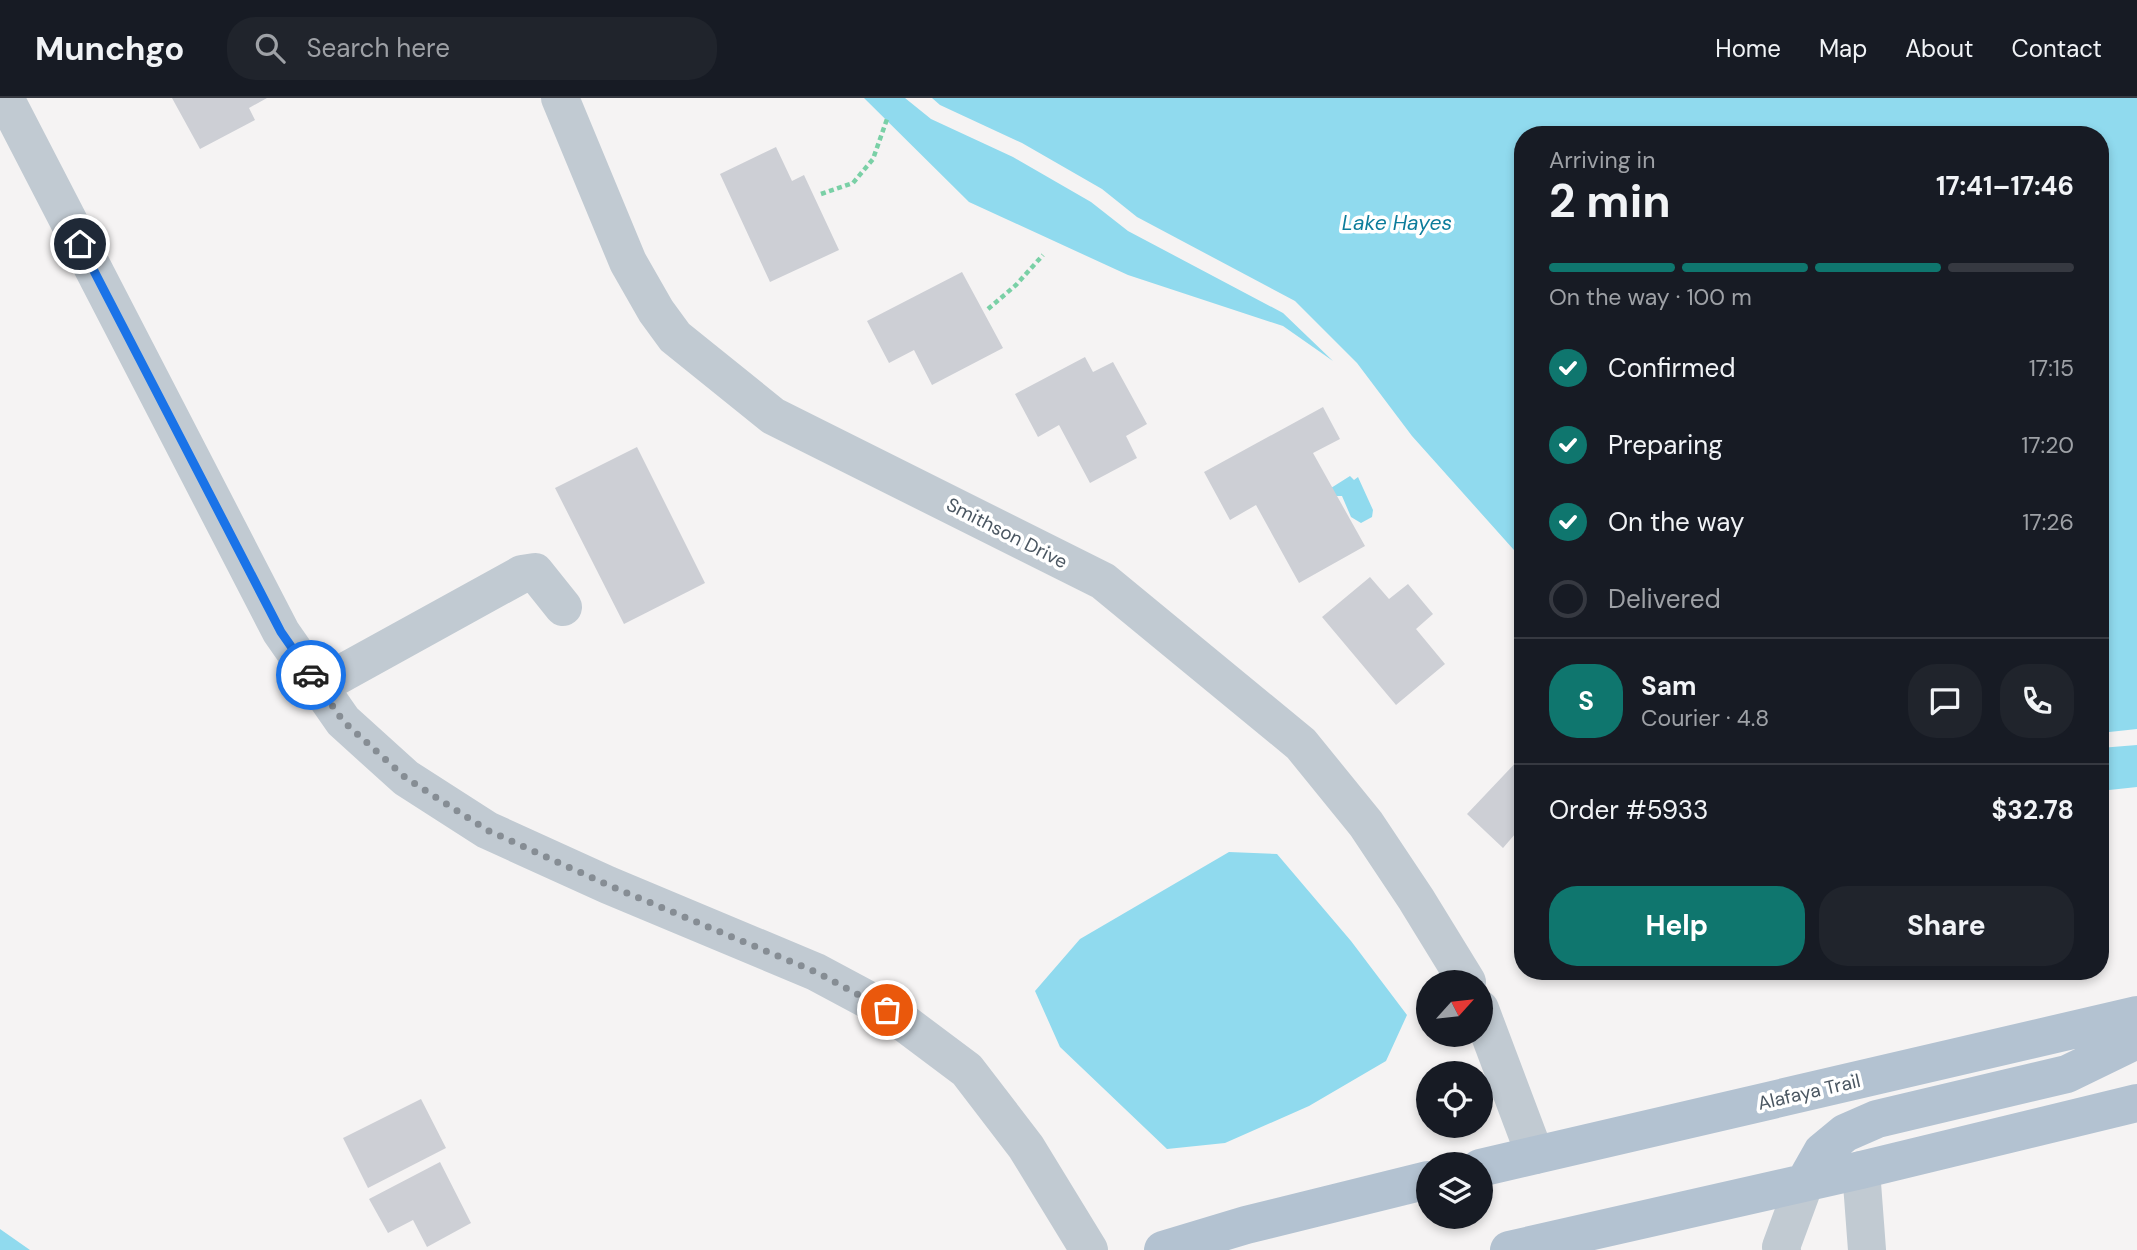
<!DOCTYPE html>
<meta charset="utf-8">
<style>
body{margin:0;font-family:"DM Sans",sans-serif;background:#20242c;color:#f1f3f6;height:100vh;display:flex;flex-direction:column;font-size:26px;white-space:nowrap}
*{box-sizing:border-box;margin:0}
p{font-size:23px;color:#9ea1a6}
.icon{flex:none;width:38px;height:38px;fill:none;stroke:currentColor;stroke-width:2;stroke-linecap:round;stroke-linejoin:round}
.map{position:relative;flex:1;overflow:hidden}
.drawer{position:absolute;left:1514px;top:28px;width:595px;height:854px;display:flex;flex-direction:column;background:#171b24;border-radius:28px;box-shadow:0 4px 10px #0003}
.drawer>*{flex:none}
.needle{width:46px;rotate:63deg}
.tools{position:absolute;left:1416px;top:872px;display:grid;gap:14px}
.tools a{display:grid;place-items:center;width:77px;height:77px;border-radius:50%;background:#171b24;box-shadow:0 4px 10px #0003;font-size:35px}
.pin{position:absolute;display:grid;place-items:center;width:60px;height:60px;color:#fff;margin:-30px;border:4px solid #fff;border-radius:50%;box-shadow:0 2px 7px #0007}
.courier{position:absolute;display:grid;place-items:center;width:70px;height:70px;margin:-35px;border:5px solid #1a73e8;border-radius:50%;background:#fff;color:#222;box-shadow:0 2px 9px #0007}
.headline em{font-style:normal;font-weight:700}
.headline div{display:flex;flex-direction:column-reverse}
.headline{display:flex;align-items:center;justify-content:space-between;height:119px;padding:0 35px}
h1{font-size:46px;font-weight:700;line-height:52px}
.bar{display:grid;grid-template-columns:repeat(4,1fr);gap:10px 7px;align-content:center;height:84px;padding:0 35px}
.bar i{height:9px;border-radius:5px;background:#363941}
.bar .selected{background:#0f766e}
.bar p{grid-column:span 4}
.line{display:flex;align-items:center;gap:18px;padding:0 35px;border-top:2px solid #363941}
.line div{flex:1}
.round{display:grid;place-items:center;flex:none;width:74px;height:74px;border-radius:28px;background:#20242c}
ol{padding:0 35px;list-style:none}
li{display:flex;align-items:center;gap:21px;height:77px}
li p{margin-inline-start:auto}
li .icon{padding:7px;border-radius:50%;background:#0f766e;color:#fff;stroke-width:4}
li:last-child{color:#9ea1a6}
li i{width:38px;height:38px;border:4px solid #363941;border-radius:50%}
.button{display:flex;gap:14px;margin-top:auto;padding:14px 35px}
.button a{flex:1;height:80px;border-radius:28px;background:#0f766e;color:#fff;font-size:28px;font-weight:700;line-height:80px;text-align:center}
.button a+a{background:#20242c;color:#f1f3f6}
header{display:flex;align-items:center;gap:42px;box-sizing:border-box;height:98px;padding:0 35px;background:#171b24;border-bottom:2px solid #363941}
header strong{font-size:33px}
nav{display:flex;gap:38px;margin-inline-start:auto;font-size:24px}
.search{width:490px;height:63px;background:#20242c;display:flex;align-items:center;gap:18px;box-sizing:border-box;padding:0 24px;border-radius:28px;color:#9ea1a6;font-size:26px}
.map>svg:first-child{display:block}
.water{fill:#90daee}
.building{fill:#cdcfd5}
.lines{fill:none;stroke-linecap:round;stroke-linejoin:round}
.path{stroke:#7ad0a6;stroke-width:4.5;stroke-dasharray:5 3.5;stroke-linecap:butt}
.minor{stroke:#c1cad2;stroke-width:38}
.major{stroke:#b3c2d1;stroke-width:38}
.done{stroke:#868d94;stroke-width:7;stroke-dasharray:0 12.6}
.route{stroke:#1a73e8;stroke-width:9}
.labels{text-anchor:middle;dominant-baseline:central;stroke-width:7;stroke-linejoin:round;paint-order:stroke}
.street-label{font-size:19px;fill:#4a5661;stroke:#fff}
.water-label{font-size:21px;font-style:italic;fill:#0c7c9b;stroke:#fff}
</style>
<header>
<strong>Munchgo</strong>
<div class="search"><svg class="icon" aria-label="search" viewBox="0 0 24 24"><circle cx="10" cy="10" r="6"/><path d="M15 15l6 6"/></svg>Search here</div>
<nav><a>Home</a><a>Map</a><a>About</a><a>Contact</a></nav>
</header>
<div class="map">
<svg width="2137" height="1152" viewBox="0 0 2137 1152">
<rect width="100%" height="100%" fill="#f5f3f3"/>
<path class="water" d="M 864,0 L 905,0 L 931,21 L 1013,59 L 1091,104 L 1128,133 L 1283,215 L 1333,263 L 1283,228 L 1128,177 L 969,104 Z
M 932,0 L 2137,0 L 2137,631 L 2100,635 L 2100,37 L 1522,37 L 1522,461 L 1412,338 L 1357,265 L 1295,203 L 1137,119 L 1102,91 L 1022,45 L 940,7 Z
M 1350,378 L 1354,382 L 1358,379 L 1373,412 L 1372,419 L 1361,425 L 1351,419 L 1342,398 L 1335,398 L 1331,390 Z
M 2137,647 L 2137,689 L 2100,693 L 2100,650 Z
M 1229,754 L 1277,756 L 1351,843 L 1407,917 L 1386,963 L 1309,1008 L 1225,1045 L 1167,1051 L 1060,949 L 1035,893 L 1080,841 Z
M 0,1131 L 30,1152 L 0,1152 Z"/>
<path class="building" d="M 172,0 L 267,0 L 249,10 L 255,22 L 200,51 Z
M 776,49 L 792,83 L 804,77 L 839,152 L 770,184 L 720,76 Z
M 962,174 L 1003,250 L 932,287 L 914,252 L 889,265 L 867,223 Z
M 1085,259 L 1093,274 L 1113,264 L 1147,326 L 1126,338 L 1137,360 L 1090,385 L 1059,327 L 1038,339 L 1015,296 Z
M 1323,309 L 1340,341 L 1313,355 L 1365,448 L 1299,485 L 1256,407 L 1230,422 L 1204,374 Z
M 637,349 L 705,485 L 624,526 L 555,390 Z
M 1370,479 L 1389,501 L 1408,486 L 1433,516 L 1416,531 L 1445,566 L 1396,607 L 1322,519 Z
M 1522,658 L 1522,728 L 1503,750 L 1467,716 Z
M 421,1001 L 446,1050 L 368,1090 L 343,1040 Z
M 440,1064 L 471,1125 L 427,1149 L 413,1122 L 388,1135 L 369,1101 Z"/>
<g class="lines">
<path class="path" d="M 821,96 L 853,85 L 873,61 L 887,21
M 988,211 L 1016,187 L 1043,157"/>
<path class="minor" d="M 5,0 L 281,534 L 343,623 L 406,680 L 487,732 L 608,787 L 816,874 L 887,912 L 967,972 L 1026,1049 L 1089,1152
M 560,0 L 628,164 L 656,213 L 675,239 L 773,318 L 1103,483 L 1301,646 L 1366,726 L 1416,801 L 1467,884
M 319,588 L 522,476 L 535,474 L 563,509
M 1480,911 L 1535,1057
M 1861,1072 L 1867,1152
M 1782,1152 L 1781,1149 L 1805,1084"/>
<path class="major" d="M 1480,1070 L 2137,917
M 1805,1084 L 1822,1054 L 1845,1035 L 1877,1021 L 2067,976 L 2137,942
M 1163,1152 L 1246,1127 L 1428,1082
M 1509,1152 L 1861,1072 L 2137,1005"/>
</g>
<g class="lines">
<path class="done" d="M 311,577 L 343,623 L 406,680 L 487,732 L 608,787 L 816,874 L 887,912"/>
<path class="route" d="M 80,146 L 281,534 L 311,577"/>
</g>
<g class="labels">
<g class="street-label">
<text transform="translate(1007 435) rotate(27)">Smithson Drive</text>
<text transform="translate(1809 994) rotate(-13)">Alafaya Trail</text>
</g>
<g class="water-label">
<text x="1397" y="125">Lake Hayes</text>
</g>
</g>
</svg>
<div class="tools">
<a><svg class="needle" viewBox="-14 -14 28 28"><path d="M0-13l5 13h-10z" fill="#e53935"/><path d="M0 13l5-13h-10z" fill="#9ea1a6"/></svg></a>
<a><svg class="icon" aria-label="locate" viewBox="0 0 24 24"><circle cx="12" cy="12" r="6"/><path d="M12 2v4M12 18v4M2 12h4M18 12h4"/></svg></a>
<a><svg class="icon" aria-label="layers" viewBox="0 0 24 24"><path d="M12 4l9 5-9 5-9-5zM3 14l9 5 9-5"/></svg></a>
</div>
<div class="pin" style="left:887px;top:912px;background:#ea580c"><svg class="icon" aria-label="bag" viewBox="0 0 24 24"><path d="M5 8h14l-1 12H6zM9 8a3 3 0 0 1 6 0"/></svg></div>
<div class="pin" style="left:80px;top:146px;background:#1f2937"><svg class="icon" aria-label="home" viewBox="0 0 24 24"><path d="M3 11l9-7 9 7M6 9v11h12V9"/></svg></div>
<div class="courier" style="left:311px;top:577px"><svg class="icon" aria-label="car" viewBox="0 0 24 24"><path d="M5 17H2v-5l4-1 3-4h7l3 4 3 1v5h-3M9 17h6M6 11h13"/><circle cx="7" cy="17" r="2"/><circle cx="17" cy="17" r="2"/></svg></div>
<section class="drawer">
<div class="headline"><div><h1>2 min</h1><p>Arriving in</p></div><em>17:41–17:46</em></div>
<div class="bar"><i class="selected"></i><i class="selected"></i><i class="selected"></i><i></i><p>On the way · 100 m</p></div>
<ol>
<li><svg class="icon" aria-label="check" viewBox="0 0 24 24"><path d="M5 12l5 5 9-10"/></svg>Confirmed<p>17:15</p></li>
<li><svg class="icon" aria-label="check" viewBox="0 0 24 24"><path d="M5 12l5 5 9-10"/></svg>Preparing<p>17:20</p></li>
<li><svg class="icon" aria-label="check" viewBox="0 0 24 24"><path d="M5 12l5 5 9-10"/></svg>On the way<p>17:26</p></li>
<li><i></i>Delivered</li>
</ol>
<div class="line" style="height:126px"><b class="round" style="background:#0f766e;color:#fff">S</b><div><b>Sam</b><p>Courier · 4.8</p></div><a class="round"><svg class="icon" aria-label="chat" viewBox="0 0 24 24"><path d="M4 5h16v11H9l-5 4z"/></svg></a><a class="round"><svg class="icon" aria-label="phone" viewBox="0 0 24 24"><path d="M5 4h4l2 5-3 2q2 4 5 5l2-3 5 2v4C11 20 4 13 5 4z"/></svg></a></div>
<div class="line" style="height:91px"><div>Order #5933</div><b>$32.78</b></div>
<div class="button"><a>Help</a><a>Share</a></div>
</section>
</div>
